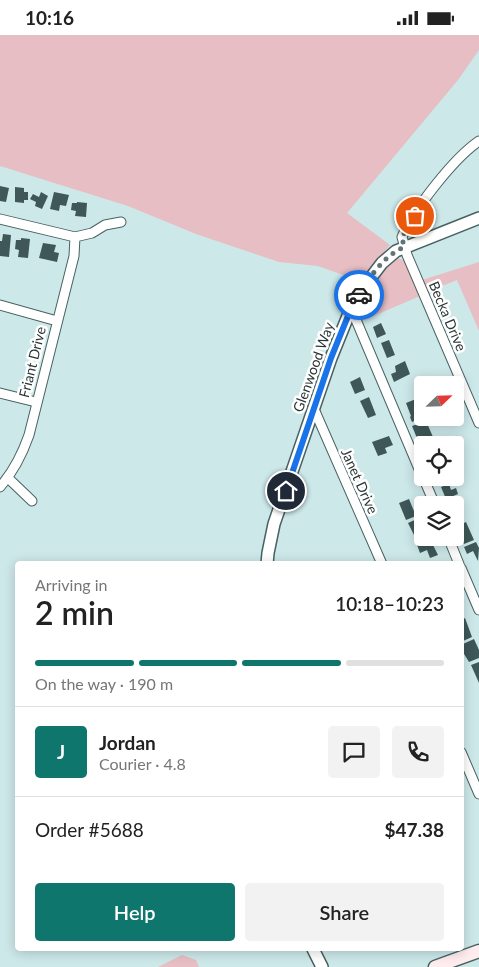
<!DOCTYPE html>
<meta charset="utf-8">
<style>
body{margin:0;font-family:Lato,sans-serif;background:#f2f2f2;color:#222;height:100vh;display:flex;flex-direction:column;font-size:19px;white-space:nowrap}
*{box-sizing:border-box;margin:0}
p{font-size:16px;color:#767676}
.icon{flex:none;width:28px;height:28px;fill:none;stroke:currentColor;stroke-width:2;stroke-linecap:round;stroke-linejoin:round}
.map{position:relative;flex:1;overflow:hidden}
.details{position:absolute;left:15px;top:526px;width:449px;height:390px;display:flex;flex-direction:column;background:#fff;border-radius:5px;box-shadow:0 2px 12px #0003}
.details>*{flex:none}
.needle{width:32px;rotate:67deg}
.controls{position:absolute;left:414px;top:341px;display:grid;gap:10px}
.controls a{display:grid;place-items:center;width:50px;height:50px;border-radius:5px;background:#fff;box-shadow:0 2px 12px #0003;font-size:25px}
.pin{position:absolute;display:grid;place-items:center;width:42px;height:42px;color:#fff;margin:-21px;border:2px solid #fff;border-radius:50%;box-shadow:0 1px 5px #0007}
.courier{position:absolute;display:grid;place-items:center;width:50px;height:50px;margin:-25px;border:4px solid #1a73e8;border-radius:50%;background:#fff;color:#222;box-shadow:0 1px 6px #0007}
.summary em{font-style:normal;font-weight:600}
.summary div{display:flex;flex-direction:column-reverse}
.summary{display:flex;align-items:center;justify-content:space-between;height:85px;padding:0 20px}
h1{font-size:32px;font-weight:600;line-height:38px}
.bar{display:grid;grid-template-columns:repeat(4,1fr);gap:8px 5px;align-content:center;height:60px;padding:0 20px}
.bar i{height:6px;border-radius:4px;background:#e0e0e0}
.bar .current{background:#0f766e}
.bar p{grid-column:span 4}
.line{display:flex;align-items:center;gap:12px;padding:0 20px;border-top:1px solid #e0e0e0}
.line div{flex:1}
.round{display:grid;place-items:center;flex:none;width:52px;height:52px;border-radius:5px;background:#f2f2f2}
.button{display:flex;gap:10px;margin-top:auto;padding:10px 20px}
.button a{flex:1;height:58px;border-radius:5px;background:#0f766e;color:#fff;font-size:20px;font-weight:600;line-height:58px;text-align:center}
.button a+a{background:#f2f2f2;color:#222}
.status{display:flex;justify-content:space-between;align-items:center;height:35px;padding:0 25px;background:#fff;direction:ltr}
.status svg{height:14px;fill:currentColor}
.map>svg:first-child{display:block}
.green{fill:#e7bec3}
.building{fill:#3f5758}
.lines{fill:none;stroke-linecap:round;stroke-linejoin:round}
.minor-casing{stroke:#496161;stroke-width:11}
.tertiary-casing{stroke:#496161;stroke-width:14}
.secondary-casing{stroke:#496161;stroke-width:15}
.minor{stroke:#fff;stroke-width:9}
.tertiary{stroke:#fff;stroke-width:11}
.secondary{stroke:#feecee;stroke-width:12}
.done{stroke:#637474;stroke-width:5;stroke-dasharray:0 9}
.route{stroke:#1a73e8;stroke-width:6}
.labels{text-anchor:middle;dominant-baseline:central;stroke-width:5;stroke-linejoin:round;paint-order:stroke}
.street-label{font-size:14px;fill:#2a3535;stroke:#fff}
</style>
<div class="status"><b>10:16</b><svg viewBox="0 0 49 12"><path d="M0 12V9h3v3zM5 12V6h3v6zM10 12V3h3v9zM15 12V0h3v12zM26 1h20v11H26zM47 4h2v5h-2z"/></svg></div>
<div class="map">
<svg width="479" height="932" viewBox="0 0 479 932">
<rect width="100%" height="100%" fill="#cde8e9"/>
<path class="green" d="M 0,0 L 479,0 L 479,15 L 458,45 L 347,178 L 390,210 L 360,246 L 318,231 L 279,227 L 196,199 L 128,171 L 0,131 Z
M 398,223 L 403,225 L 406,228 L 420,261 L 362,286 L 358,269 L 375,243 Z
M 479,227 L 479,296 L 457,245 L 427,257 L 422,245 Z
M 182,920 L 196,925 L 199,932 L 158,932 Z"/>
<path class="building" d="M 0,151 L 9,153 L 6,167 L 0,166 Z
M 15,152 L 24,153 L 24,157 L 28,157 L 28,165 L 24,165 L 24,168 L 15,167 Z
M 41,157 L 48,161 L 42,174 L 35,171 L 36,167 L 30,164 L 33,159 L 39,162 Z
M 54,157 L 69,160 L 66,171 L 60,170 L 59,176 L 50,174 Z
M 77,167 L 87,168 L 86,182 L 75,181 L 76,176 L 71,175 L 72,168 L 77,168 Z
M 3,199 L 11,200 L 9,222 L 0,221 L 0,206 L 2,206 Z
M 21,203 L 30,204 L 28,223 L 18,222 L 19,215 L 15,214 L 16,205 L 21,205 Z
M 43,208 L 56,210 L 54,217 L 59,218 L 57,227 L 39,223 Z
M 381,288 L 386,299 L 377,303 L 373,292 Z
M 389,305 L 395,320 L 387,323 L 381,308 Z
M 405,326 L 410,339 L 394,347 L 391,339 L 396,337 L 395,331 Z
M 360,342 L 365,355 L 355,359 L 350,347 Z
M 369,362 L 376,380 L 368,383 L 360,366 Z
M 416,364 L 422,383 L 412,387 L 410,382 L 411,381 L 406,368 Z
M 426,386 L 433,402 L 419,408 L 412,391 Z
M 389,401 L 393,410 L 385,413 L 387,418 L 378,421 L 372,407 Z
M 449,449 L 451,455 L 456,453 L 458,459 L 446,464 L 441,452 Z
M 409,464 L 416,481 L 406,485 L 399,468 Z
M 419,483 L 422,490 L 422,501 L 416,504 L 408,488 Z
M 466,487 L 474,505 L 464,509 L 455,492 Z
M 429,502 L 438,520 L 430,523 L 427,515 L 420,518 L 416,507 Z
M 476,507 L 479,513 L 478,526 L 473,516 L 467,519 L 464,512 Z
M 465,583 L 472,602 L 463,606 L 461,585 Z
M 474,604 L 479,615 L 479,623 L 469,627 L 461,614 L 461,605 L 463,609 Z
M 479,627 L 479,648 L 471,630 Z"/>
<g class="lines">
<g class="minor-casing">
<path id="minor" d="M 479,106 C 454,123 414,174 402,202 L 407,220 L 479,388
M 0,184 L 75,202 L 92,198 L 105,190 L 121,187
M 0,270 L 57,286
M 351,273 L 422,441
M 0,358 L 36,367
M 314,374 L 382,529
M 423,442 L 435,470
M 8,443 L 32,466
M 0,452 C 14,436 22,420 29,400 L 74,221 L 75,202
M 448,502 L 459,529
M 461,533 L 479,575
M 461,717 L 479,759"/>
</g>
<g class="tertiary-casing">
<path id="tertiary" d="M 267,529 L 268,518 L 274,489 L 331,323 L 348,281 L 362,254 L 382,228 L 396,216 L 479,183
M 313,914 L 322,932"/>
</g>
<g class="secondary-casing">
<path id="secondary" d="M 435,932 L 479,916"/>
</g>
<use href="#minor" class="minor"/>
<use href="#tertiary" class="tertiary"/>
<use href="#secondary" class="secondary"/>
</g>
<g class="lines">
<path class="done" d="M 359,260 C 370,241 384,221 404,212 L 402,202 L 415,181"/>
<path class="route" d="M 286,456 L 331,323 L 348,281 L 359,260"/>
</g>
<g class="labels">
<g class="street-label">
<text transform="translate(448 281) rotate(67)">Becka Drive</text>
<text transform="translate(32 327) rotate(-76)">Friant Drive</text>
<text transform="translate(313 332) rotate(-70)">Glenwood Way</text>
<text transform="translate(360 446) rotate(66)">Janet Drive</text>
</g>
</g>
</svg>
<div class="controls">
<a><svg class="needle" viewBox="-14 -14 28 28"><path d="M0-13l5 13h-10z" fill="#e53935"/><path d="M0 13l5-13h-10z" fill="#767676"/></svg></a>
<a><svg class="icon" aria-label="locate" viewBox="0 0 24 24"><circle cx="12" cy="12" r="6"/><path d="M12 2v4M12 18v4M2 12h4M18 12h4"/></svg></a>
<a><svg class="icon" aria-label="layers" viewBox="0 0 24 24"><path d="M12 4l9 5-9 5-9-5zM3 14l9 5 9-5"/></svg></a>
</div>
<div class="pin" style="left:415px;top:181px;background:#ea580c"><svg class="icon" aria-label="bag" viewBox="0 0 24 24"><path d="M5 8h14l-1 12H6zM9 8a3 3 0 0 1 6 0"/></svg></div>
<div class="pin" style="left:286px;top:456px;background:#1f2937"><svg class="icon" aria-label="home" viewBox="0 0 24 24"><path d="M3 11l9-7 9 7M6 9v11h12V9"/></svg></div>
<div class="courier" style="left:359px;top:260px"><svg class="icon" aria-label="car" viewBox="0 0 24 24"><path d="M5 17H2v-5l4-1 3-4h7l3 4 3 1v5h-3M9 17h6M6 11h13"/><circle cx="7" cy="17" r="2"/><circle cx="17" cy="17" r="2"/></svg></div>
<section class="details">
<div class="summary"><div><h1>2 min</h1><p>Arriving in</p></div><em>10:18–10:23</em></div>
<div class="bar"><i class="current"></i><i class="current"></i><i class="current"></i><i></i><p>On the way · 190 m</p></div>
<div class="line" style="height:90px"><b class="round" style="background:#0f766e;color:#fff">J</b><div><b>Jordan</b><p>Courier · 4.8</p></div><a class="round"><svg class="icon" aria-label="chat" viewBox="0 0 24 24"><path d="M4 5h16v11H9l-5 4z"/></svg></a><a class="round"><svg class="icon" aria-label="phone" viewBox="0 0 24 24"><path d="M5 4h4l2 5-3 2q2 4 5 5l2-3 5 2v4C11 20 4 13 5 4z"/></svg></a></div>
<div class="line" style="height:65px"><div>Order #5688</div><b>$47.38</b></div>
<div class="button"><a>Help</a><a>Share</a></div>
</section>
</div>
